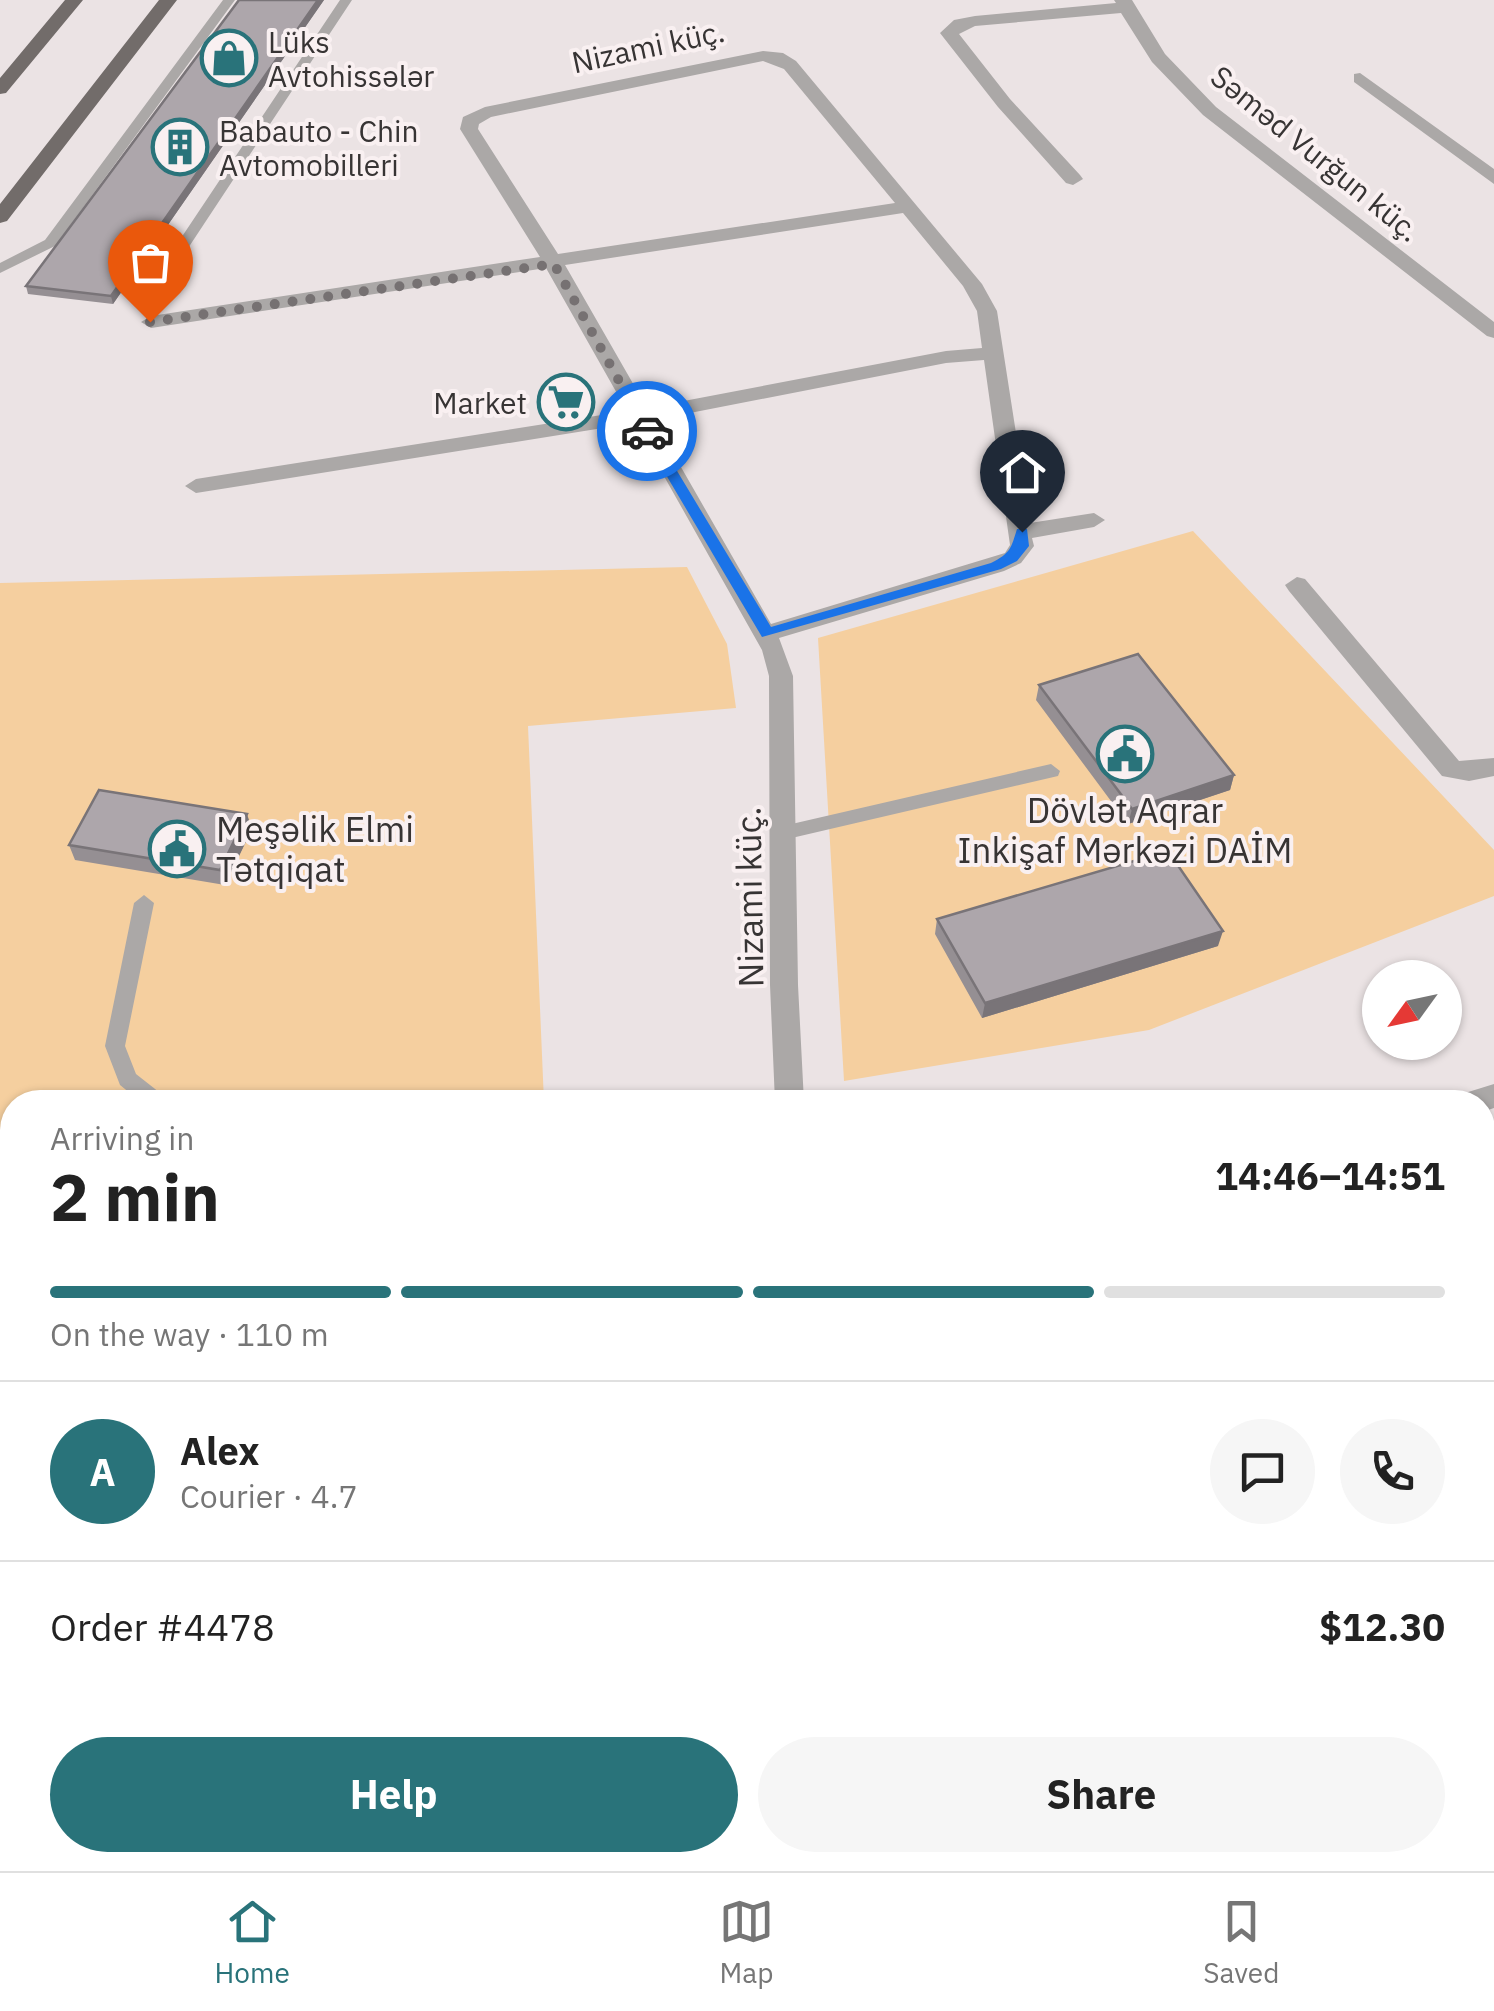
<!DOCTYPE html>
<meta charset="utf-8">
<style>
body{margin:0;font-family:"IBM Plex Sans",sans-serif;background:#f6f6f6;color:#222;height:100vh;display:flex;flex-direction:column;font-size:38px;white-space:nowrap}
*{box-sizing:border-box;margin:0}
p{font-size:32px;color:#767676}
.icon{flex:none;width:55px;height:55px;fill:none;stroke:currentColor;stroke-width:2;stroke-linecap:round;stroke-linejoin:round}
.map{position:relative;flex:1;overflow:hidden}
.panel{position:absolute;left:0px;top:1090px;width:1495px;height:782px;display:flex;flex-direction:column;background:#fff;border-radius:40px 40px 0 0;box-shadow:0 2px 8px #0004}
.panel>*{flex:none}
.needle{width:65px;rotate:237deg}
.buttons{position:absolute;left:1362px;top:960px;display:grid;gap:20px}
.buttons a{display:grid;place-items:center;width:100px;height:100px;border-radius:50%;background:#fff;box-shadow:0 2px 8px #0004;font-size:50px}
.pin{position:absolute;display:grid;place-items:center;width:85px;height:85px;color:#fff;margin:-102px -42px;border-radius:50% 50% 50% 0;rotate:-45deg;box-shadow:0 0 10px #0007}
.pin .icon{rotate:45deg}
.courier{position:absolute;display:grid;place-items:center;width:100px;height:100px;margin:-50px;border:8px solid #1a73e8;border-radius:50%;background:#fff;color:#222;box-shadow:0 2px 12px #0007}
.overview em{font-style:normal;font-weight:700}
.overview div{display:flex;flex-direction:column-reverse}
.overview{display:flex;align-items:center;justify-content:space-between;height:170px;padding:0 50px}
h1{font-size:65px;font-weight:700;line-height:75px}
.bar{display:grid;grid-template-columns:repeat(4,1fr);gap:15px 10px;align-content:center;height:120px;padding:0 50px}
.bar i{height:12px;border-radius:8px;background:#e0e0e0}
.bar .current{background:#29737a}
.bar p{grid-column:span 4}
.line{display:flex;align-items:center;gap:25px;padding:0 50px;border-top:2px solid #e0e0e0}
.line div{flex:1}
.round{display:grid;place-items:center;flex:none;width:105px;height:105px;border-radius:52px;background:#f6f6f6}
.cta{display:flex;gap:20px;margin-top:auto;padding:20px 50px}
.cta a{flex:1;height:115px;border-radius:60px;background:#29737a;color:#fff;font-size:40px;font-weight:700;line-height:115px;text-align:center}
.cta a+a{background:#f6f6f6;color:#222}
.menu{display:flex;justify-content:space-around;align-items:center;height:140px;border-top:2px solid #e0e0e0;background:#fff;font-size:28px;color:#767676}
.menu a{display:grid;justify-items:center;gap:5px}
.menu .current{color:#29737a}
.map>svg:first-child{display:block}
.green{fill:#f5cf9f}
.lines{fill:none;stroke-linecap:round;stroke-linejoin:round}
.service{fill:#aba8a7;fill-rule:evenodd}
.minor{fill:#aba8a7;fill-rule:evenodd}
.secondary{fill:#8f8a88;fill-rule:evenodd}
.trunk{fill:#726c6a;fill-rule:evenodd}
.wall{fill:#958f93}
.shaded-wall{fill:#797478}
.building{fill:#ada6ab;stroke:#797478;stroke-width:2.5}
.route{fill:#1a73e8}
.done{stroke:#767172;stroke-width:10;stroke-dasharray:0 18}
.labels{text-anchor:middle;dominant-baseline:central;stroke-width:8;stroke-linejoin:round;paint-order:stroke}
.far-poi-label{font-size:30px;fill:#373434;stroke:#f9f0f1;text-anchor:start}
.far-street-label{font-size:30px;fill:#373434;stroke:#f9f0f1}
.poi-label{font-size:35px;fill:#373434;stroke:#f9f0f1}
.street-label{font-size:35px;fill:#373434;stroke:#f9f0f1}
</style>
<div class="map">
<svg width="1494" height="1871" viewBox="0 0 1494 1871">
<rect width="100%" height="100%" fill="#ebe3e4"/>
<path class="green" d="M 1193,531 L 1494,850 L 1494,896 L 1149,1030 L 844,1081 L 818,638 Z
M 687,567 L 727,644 L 736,708 L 528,726 L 544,1102 L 12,1102 L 12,1139 L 0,1137 L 0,583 Z"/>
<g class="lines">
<path class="service" d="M 223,0 L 235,0 L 55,246 L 0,273 L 0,263 L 45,240 Z
M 340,0 L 352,0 L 169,277 L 159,277 L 157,274 Z
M 1051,764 L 1060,771 L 1058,776 L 783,840 L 773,833 L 783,826 Z
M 144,895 L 154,903 L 125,1046 L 136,1074 L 164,1096 L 166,1102 L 141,1102 L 120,1085 L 105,1046 L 134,903 Z"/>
<path class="minor" d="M 1114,0 L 1132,0 L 1165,54 L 1216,107 L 1494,322 L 1494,338 L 1487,336 L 1203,115 L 1152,62 L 1121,13 L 975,26 L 959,34 L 1010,99 L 1080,175 L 1083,179 L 1073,185 L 1066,183 L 998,107 L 940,33 L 954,20 L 975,16 L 1116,3 Z
M 763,51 L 783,53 L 796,61 L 982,284 L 997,311 L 1030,523 L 1094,513 L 1105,520 L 1094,527 L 1032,538 L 1034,546 L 1021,563 L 1004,571 L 779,638 L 793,676 L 798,985 L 804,1102 L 775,1102 L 770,985 L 769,676 L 762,650 L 634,423 L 196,493 L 185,486 L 196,479 L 627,411 L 546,268 L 151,328 L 141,322 L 151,316 L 540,257 L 460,129 L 463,117 L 485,107 ZM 763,61 L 784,69 L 895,203 L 558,254 L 478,129 L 479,124 L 491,117 ZM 903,213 L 963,286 L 977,311 L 982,348 L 946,351 L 647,408 L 565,265 ZM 984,360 L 1010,545 L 1005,553 L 771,624 L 654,420 L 946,363 Z
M 1360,73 L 1494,169 L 1494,184 L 1354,82 L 1354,74 Z
M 1297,577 L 1305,579 L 1459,761 L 1494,758 L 1494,776 L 1469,781 L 1442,776 L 1289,591 L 1285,585 Z
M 1494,1084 L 1494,1108 L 1482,1112 L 1482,1102 L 1461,1102 L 1465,1093 Z
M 1494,1243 L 1494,1271 L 1482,1275 L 1482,1247 Z"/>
<path class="secondary" d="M 1482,1776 L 1494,1776 L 1494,1814 L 1482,1814 Z
M 369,1860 L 438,1860 L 433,1871 L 364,1871 Z
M 849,1860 L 1076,1860 L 1081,1871 L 844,1871 Z"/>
<path class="trunk" d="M 65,0 L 83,0 L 6,93 L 0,94 L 0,78 Z
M 159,0 L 177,0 L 7,221 L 0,223 L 0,204 Z"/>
</g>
<path class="wall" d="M 239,0 L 324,0 L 113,304 L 28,294 L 26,286 Z
M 1039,685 L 1234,775 L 1230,790 L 1128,824 L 1036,700 Z
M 252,829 L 225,885 L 75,860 L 69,845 Z
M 937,919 L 1218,946 L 982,1018 L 935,934 Z"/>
<path class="shaded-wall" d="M 318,0 L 324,0 L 113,304 L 111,296 Z
M 1234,775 L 1230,790 L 1128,824 L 1132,809 Z
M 247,814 L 252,829 L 225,885 L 220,870 Z
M 1223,931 L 1218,946 L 982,1018 L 985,1003 Z
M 8,1327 L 12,1333 L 12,1362 L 0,1390 L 0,1345 Z
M 255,1860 L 268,1860 L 243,1871 L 230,1871 Z"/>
<path class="building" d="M 239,0 L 318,0 L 111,296 L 26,286 Z
M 1138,654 L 1234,775 L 1132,809 L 1039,685 Z
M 99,790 L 247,814 L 220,870 L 69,845 Z
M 1168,851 L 1223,931 L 985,1003 L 937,919 Z
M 0,1173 L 12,1175 L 12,1327 L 8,1327 L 0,1345 Z
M 34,1860 L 255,1860 L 230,1871 L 16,1871 Z"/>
<path class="route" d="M 647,427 L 653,431 L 771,627 L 991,563 C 1011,553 1011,548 1017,529 L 1027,529 L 1029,546 L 1017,561 L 1001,569 L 762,637 L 640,431 Z"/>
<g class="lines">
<path class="done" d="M 150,322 L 554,264 L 647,431"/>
</g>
<defs>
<g id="shop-ring" transform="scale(2.875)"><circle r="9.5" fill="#f9f0f1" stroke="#29737a" stroke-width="1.5"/><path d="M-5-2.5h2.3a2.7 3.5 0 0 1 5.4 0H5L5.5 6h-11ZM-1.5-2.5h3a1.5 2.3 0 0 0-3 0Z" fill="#29737a"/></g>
<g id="building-ring" transform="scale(2.875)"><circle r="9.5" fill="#f9f0f1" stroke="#29737a" stroke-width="1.5"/><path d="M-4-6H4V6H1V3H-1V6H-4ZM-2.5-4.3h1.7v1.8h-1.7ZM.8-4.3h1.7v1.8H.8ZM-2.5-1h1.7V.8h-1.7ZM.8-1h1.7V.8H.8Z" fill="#29737a"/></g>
<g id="supermarket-ring" transform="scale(2.875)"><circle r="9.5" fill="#f9f0f1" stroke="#29737a" stroke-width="1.5"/><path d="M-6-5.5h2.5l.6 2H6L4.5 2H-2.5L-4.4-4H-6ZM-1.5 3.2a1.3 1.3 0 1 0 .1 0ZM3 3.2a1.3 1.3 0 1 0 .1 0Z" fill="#29737a"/></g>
<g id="civic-ring" transform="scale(2.875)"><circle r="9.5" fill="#f9f0f1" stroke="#29737a" stroke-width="1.5"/><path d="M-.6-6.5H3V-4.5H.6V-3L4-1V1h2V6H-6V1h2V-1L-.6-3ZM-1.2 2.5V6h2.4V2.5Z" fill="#29737a"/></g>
</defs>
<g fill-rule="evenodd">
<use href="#shop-ring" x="229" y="58"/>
<use href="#building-ring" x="180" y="147"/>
<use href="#supermarket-ring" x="566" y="402"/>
<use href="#civic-ring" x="1125" y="754"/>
<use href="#civic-ring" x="177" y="849"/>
</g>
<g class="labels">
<g class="far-poi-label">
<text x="268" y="41">Lüks<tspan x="268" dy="34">Avtohissələr</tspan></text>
<text x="219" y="130">Babauto - Chin<tspan x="219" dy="34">Avtomobilleri</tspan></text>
<text x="527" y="402" text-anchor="end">Market</text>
</g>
<g class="far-street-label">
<text transform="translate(648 46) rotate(-12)">Nizami küç.</text>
<text transform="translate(1316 153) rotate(39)">Səməd Vurğun küç.</text>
</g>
<g class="poi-label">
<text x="1125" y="810">Dövlət Aqrar<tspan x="1125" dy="40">Inkişaf Mərkəzi DAİM</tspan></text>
<text x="216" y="829" text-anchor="start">Meşəlik Elmi<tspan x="216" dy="40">Tətqiqat</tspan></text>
</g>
<g class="street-label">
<text transform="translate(749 897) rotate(-91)">Nizami küç.</text>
</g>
</g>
</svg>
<div class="buttons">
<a><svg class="needle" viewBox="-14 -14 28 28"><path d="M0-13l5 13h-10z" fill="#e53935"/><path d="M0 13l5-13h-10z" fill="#767676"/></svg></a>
</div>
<div class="pin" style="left:150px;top:322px;background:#ea580c"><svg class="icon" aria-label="bag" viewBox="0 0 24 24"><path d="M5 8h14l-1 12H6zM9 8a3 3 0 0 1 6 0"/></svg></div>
<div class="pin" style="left:1022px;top:532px;background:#1f2937"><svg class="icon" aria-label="home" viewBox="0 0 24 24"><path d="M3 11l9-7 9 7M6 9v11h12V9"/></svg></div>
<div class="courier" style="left:647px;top:431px"><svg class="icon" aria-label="car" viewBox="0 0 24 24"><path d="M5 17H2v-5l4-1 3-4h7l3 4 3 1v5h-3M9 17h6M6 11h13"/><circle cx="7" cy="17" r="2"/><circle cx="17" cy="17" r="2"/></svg></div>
<section class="panel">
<div class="overview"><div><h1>2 min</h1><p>Arriving in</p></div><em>14:46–14:51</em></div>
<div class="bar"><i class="current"></i><i class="current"></i><i class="current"></i><i></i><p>On the way · 110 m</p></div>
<div class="line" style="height:180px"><b class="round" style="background:#29737a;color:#fff">A</b><div><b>Alex</b><p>Courier · 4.7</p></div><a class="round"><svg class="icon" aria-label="chat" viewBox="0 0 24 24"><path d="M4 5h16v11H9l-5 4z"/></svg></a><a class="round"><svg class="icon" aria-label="phone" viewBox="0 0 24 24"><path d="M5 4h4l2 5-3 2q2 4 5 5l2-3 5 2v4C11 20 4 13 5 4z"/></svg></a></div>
<div class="line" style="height:130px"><div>Order #4478</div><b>$12.30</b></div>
<div class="cta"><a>Help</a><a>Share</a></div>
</section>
</div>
<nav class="menu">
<a class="current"><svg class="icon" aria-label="home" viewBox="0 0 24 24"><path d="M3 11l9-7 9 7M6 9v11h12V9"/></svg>Home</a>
<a><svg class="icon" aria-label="map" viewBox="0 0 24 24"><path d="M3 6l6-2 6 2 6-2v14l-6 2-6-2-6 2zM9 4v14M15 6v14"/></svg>Map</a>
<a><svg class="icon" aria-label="saved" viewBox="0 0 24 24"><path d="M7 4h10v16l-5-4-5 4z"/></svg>Saved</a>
</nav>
